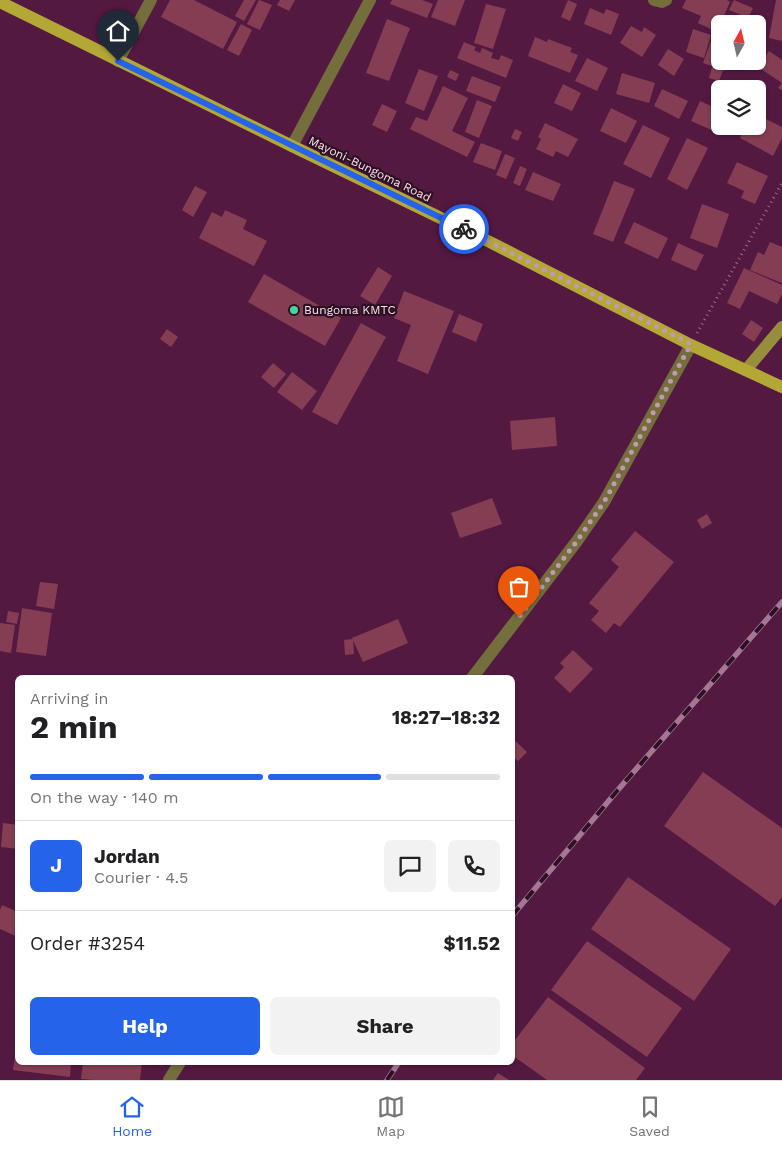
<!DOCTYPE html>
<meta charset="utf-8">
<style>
body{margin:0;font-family:"Work Sans",sans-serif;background:#f2f2f2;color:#202124;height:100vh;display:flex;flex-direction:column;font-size:19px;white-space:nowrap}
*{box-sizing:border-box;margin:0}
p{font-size:16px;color:#757577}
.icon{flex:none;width:28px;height:28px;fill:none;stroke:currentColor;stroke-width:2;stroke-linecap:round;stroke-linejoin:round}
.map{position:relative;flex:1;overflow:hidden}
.side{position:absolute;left:15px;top:675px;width:500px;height:390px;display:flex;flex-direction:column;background:#fff;border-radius:8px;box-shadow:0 1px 4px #0004}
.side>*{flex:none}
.needle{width:32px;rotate:8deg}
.controls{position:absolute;left:711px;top:15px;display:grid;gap:10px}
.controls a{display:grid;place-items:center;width:55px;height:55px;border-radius:8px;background:#fff;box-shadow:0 1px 4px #0004;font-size:25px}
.pin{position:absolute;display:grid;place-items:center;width:42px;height:42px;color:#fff;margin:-51px -21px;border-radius:50% 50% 50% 0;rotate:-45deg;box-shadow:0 0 5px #0007}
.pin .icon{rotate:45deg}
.courier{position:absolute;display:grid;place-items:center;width:50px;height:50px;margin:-25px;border:4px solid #2563eb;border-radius:50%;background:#fff;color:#222;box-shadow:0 1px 6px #0007}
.summary em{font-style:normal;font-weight:700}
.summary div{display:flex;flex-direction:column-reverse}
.summary{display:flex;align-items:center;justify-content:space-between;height:85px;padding:0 15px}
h1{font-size:32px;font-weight:700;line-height:38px}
.bar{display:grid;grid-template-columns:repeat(4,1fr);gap:8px 5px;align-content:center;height:60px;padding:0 15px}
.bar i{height:6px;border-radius:4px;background:#e0e0e0}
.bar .active{background:#2563eb}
.bar p{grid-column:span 4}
.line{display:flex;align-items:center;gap:12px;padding:0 15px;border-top:1px solid #e0e0e0}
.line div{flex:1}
.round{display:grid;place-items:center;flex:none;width:52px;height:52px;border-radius:8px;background:#f2f2f2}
.action{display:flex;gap:10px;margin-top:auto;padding:10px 15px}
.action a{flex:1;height:58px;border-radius:8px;background:#2563eb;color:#fff;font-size:20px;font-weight:700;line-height:58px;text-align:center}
.action a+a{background:#f2f2f2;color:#202124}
.tabs{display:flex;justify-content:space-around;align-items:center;height:70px;border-top:1px solid #e0e0e0;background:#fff;font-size:14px;color:#757577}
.tabs a{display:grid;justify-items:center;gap:2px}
.tabs .active{color:#2563eb}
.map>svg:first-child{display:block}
.building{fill:#853d53}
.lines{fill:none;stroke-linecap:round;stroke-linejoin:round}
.path{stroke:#9a6b89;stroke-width:3;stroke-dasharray:1 4;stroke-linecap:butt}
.street{stroke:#746e3d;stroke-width:12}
.secondary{stroke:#978e3b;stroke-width:12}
.primary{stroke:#b3a736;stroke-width:12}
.rail-casing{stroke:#a47794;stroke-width:5.5}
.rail{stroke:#2b1121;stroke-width:4;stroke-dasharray:11;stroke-linecap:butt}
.done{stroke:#c299b2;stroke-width:5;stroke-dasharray:0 9}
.route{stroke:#2563eb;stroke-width:6}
.poi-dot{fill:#48d49d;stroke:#2b1121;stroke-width:2}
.labels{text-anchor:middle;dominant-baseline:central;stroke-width:4.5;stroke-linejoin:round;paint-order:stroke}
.street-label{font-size:12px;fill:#fddeef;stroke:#2b1121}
.poi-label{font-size:12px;fill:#fddeef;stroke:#2b1121;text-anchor:start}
</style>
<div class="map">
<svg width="782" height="1080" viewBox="0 0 782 1080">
<rect width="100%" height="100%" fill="#541941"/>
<path class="building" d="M 170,0 L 194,0 L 237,22 L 223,49 L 161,17 Z
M 244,0 L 256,0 L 244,21 L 235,16 Z
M 259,0 L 272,5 L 260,30 L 247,24 Z
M 280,0 L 295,0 L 289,11 L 277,5 Z
M 392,0 L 422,0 L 433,4 L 427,18 L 390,4 Z
M 438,0 L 465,0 L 455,26 L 431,17 Z
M 568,0 L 577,4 L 570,21 L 561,17 Z
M 686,0 L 727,0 L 730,2 L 717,32 L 698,23 L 701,16 L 682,8 Z
M 734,0 L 753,8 L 748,18 L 729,10 Z
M 776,0 L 782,0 L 782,41 L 769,38 Z
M 486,4 L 506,9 L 493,49 L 474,43 Z
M 590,8 L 604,14 L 606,9 L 619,14 L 611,35 L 584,24 Z
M 387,19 L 410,28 L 389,81 L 366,73 Z
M 241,24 L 252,30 L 239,56 L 227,50 Z
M 631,26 L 642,32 L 644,27 L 656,35 L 642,57 L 620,43 Z
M 693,29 L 711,35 L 704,58 L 686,52 Z
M 535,37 L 547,42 L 548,39 L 572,48 L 570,52 L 578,55 L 570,73 L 528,56 Z
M 712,38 L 720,41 L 720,61 L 728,61 L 725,71 L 723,70 L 719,81 L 709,78 L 712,67 L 720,69 L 703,63 Z
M 464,42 L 476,47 L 474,50 L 480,53 L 482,48 L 493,53 L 491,58 L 499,60 L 501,55 L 513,60 L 506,78 L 457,58 Z
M 668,49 L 684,59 L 674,76 L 658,65 Z
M 769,51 L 782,60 L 782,90 L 778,88 L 782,83 L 758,67 Z
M 587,58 L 608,68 L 597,91 L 575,81 Z
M 729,61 L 738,61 L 735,70 L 727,67 Z
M 740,61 L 753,61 L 749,69 L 739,63 Z
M 419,69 L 438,76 L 424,111 L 405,103 Z
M 450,70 L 459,74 L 456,81 L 447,77 Z
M 622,73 L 655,83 L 649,103 L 616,94 Z
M 472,76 L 501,87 L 495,102 L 466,91 Z
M 563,84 L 581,93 L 572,111 L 554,103 Z
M 443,86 L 468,98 L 452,131 L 475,142 L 467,157 L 410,129 L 416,117 L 427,121 Z
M 662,89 L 688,101 L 679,119 L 654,106 Z
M 477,100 L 492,106 L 479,138 L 465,132 Z
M 700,101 L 720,110 L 720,124 L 716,132 L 691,121 Z
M 382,104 L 397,111 L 387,132 L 372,125 Z
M 611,108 L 637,121 L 626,143 L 600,131 Z
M 758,115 L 782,127 L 782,138 L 773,156 L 740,138 L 746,126 L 758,126 Z
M 545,123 L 578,139 L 568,157 L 556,151 L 553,157 L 536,149 L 541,139 L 538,137 Z
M 643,125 L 670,138 L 651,178 L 623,164 Z
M 515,129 L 522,132 L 518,141 L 511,138 Z
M 687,138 L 708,148 L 687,190 L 667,179 Z
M 481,143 L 502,151 L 495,170 L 473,162 Z
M 505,154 L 515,158 L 506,179 L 496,175 Z
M 737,162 L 768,176 L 755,204 L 741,198 L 744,191 L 727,183 Z
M 520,166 L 527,169 L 520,186 L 513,183 Z
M 533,172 L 561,184 L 553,201 L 525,190 Z
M 614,181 L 635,189 L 613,242 L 593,234 Z
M 195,186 L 207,192 L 193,217 L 182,210 Z
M 702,204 L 729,214 L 717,248 L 690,238 Z
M 225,210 L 247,220 L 243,229 L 267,241 L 254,266 L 199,238 L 212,212 L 222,217 Z
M 634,222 L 668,238 L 658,259 L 624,243 Z
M 770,242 L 782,247 L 782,283 L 750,270 L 758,252 L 764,255 Z
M 678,243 L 704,255 L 696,271 L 671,260 Z
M 378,267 L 392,276 L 375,305 L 360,296 Z
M 744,268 L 782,285 L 782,294 L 777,304 L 749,291 L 740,309 L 727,303 Z
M 264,274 L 341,318 L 325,346 L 248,302 Z
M 404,291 L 454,311 L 428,374 L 397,361 L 411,325 L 394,318 Z
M 459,314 L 483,324 L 476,342 L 452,332 Z
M 751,320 L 763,328 L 754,342 L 742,334 Z
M 361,323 L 386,337 L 337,425 L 312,412 Z
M 167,329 L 178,337 L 171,347 L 160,339 Z
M 273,363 L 286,374 L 274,388 L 261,377 Z
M 292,372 L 317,391 L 302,410 L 277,392 Z
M 555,417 L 557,446 L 512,450 L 510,421 Z
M 492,498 L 502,524 L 460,538 L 451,513 Z
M 707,514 L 712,523 L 702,529 L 697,520 Z
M 635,531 L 674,562 L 620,627 L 614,623 L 606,633 L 591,620 L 599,611 L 589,603 L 619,567 L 611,560 Z
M 40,582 L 58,584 L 54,609 L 36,606 Z
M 22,608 L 52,613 L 46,656 L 16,652 Z
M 8,611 L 19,613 L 17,624 L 6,622 Z
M 398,619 L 408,643 L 363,662 L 352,638 Z
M 0,623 L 15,625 L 11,653 L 0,651 Z
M 353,639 L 354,654 L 345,655 L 344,640 Z
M 573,650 L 593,669 L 570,693 L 554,678 L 564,667 L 560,663 Z
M 512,738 L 527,752 L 518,761 L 512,755 Z
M 703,772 L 782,828 L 782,897 L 775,906 L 664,826 Z
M 3,823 L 18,825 L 18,849 L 1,847 Z
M 628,877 L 731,949 L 694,1001 L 591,929 Z
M 2,905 L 18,912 L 18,937 L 0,929 L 0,910 Z
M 587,941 L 682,1008 L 647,1057 L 551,990 Z
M 548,997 L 645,1068 L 636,1080 L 547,1080 L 512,1055 L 512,1044 Z
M 16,1048 L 18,1048 L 18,1062 L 71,1062 L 70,1077 L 13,1070 Z
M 83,1062 L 142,1062 L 140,1080 L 95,1080 L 81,1079 Z
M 498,1073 L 509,1080 L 493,1080 Z"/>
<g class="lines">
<path class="path" d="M 697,333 L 782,183"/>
<path class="street" d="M 654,0 L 662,2 L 666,0
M 118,61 L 151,0
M 292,146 L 370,0
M 472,678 L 577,541 L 604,502 L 691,345
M 169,1080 L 180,1062"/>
<path class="secondary" d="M 746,370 L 782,327"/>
<path class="primary" d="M 0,2 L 292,146 L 482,238 L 691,345 L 782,387"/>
<g class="rail-casing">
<path id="rail" d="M 512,916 L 617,791 L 782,602
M 387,1080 L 399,1062"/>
</g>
<use href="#rail" class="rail"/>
</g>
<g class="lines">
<path class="done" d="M 464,229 L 691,344 L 604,502 L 577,541 L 519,617"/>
<path class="route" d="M 118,61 L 464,229"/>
</g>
<circle class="poi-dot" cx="294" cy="310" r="5"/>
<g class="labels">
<g class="street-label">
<text transform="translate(370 169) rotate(26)">Mayoni-Bungoma Road</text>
</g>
<g class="poi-label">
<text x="304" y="310">Bungoma KMTC</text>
</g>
</g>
</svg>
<div class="controls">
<a><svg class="needle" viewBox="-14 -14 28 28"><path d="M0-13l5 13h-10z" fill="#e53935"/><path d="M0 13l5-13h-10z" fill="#757577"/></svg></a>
<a><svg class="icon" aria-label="layers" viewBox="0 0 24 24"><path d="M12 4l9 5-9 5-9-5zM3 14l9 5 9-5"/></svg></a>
</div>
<div class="pin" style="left:519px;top:617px;background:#ea580c"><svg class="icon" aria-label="bag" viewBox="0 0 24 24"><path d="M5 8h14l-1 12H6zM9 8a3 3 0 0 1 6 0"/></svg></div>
<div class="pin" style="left:118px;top:61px;background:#1f2937"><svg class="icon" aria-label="home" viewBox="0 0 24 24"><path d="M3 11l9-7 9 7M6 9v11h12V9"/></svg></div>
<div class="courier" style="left:464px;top:229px"><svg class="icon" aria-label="bike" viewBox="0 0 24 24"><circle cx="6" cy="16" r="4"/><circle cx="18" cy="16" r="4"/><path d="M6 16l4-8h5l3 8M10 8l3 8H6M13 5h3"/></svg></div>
<section class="side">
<div class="summary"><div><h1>2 min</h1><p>Arriving in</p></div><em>18:27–18:32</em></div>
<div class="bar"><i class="active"></i><i class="active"></i><i class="active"></i><i></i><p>On the way · 140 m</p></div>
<div class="line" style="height:90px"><b class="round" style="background:#2563eb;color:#fff">J</b><div><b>Jordan</b><p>Courier · 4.5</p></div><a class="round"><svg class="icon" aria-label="chat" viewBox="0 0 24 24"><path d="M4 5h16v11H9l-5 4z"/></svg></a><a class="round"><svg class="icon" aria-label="phone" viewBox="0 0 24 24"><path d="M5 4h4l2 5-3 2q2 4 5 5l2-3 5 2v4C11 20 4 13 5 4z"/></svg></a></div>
<div class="line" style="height:65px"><div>Order #3254</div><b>$11.52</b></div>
<div class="action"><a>Help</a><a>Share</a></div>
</section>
</div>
<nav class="tabs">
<a class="active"><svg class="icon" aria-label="home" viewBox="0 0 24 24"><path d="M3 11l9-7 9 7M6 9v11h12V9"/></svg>Home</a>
<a><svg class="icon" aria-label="map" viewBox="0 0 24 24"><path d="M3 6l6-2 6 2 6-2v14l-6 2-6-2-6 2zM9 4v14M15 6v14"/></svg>Map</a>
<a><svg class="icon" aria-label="saved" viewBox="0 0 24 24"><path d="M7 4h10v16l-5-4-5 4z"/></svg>Saved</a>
</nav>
